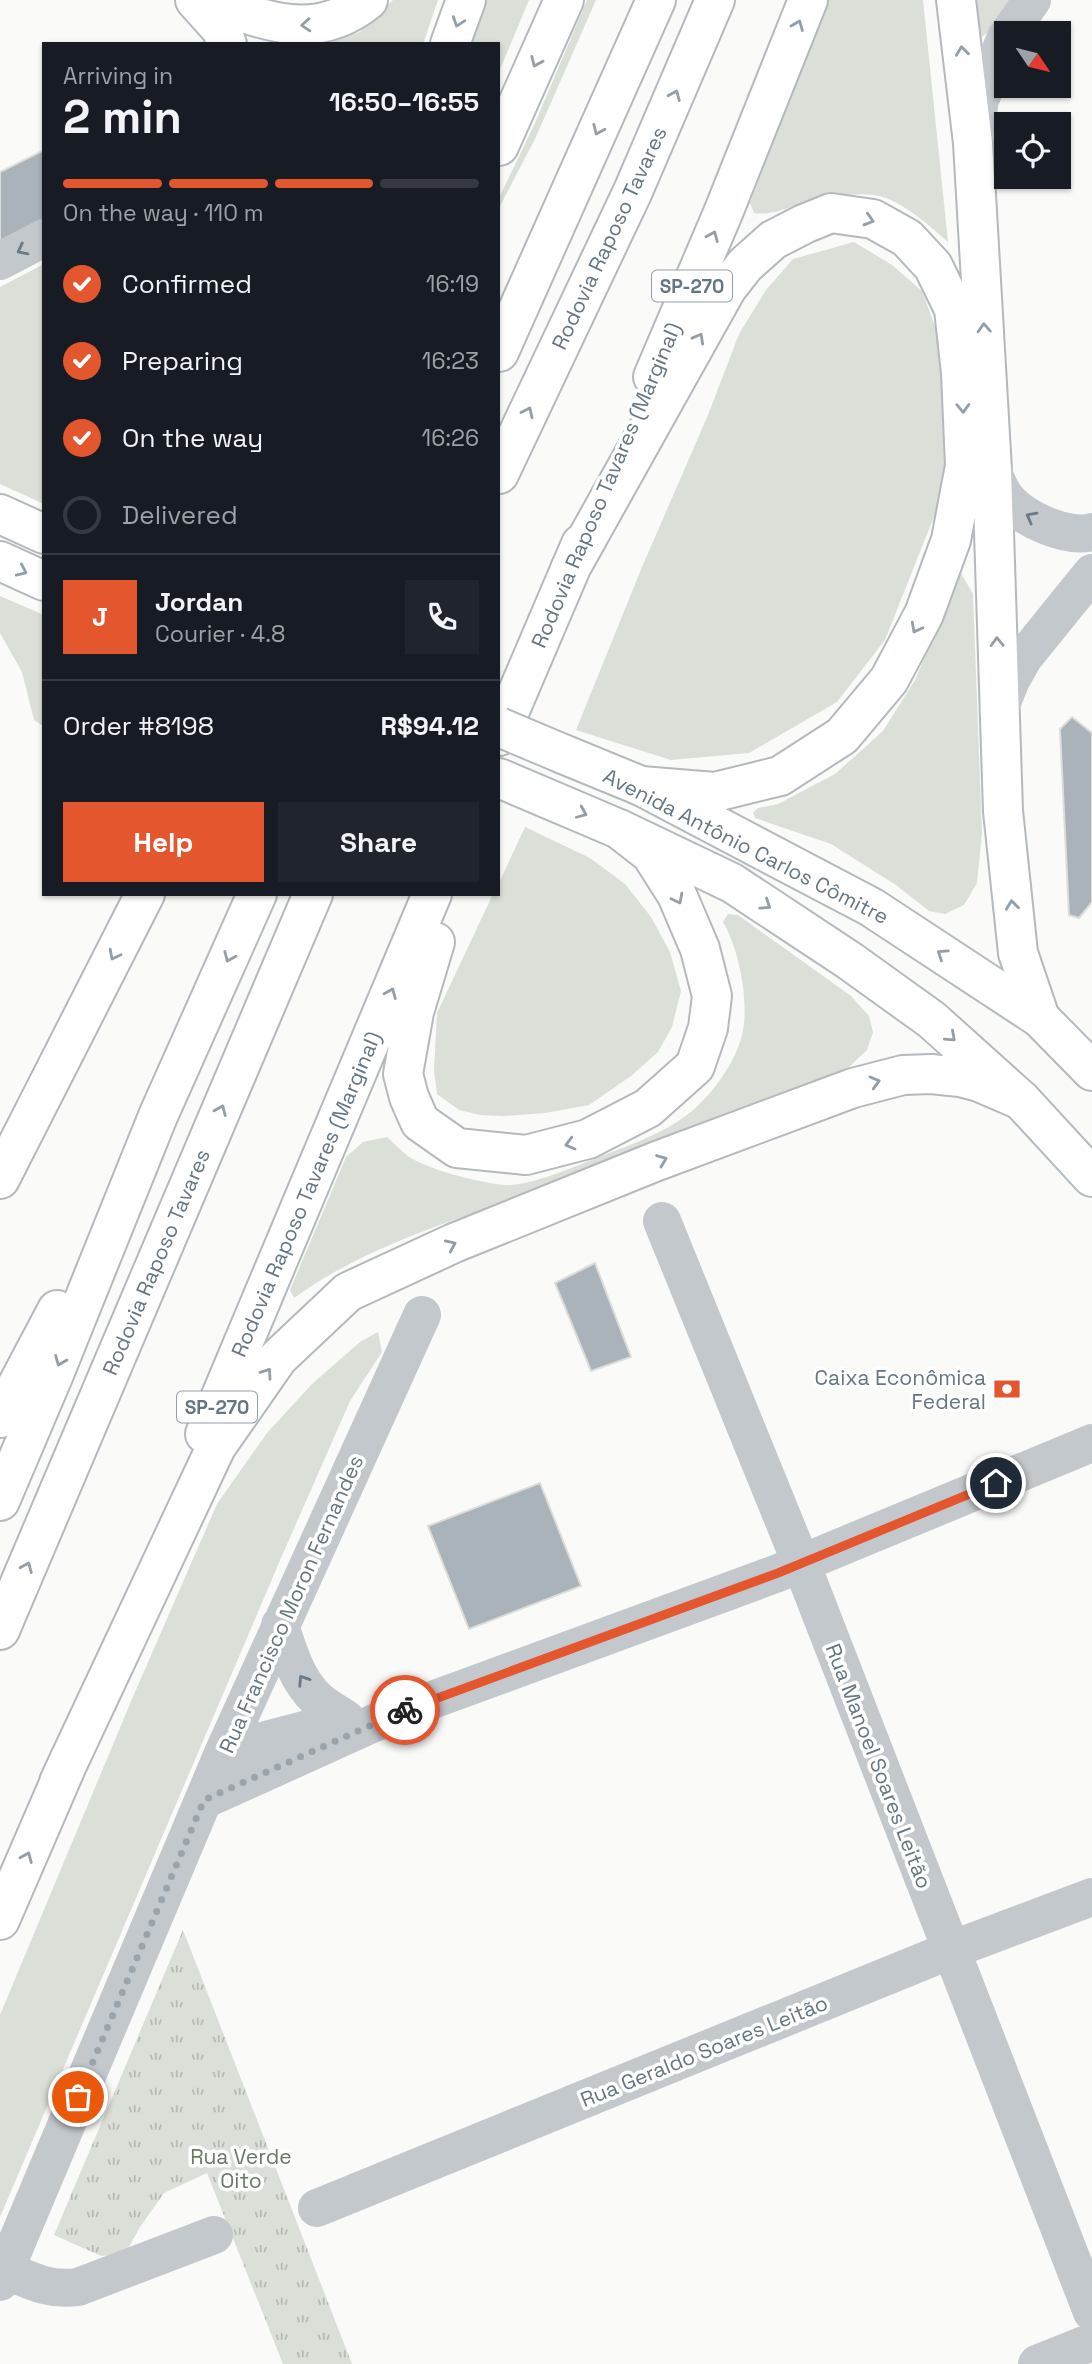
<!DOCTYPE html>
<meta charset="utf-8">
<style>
body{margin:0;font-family:"Space Grotesk",sans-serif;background:#20242c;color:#f1f3f6;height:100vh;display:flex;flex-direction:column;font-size:26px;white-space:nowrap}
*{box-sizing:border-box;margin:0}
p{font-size:23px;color:#9ea1a6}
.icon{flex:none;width:38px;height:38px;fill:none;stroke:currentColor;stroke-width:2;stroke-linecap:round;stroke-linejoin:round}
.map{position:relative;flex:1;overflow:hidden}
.side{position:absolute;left:42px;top:42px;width:458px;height:854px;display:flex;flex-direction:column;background:#171b24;border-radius:0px;box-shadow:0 2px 5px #0004}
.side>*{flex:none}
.needle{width:46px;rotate:125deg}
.tools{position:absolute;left:994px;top:21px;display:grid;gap:14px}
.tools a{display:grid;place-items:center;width:77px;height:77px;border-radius:0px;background:#171b24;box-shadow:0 2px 5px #0004;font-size:35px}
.pin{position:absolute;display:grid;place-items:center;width:60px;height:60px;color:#fff;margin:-30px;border:4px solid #fff;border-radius:50%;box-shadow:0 2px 7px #0007}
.courier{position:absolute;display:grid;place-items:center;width:70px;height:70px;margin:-35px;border:5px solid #e4572e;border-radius:50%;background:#fff;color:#222;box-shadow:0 2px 9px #0007}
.summary em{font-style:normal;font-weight:600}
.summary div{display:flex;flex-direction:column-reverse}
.summary{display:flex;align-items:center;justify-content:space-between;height:119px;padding:0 21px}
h1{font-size:46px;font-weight:600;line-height:52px}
.bar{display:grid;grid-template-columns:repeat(4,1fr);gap:10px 7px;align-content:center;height:84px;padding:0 21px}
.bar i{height:9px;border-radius:5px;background:#363941}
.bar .on{background:#e4572e}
.bar p{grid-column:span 4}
.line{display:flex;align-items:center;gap:18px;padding:0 21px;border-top:2px solid #363941}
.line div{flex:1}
.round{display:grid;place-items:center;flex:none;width:74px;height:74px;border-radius:0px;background:#20242c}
ol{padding:0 21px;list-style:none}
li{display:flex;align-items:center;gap:21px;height:77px}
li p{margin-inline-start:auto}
li .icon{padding:7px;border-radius:50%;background:#e4572e;color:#fff;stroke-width:4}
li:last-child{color:#9ea1a6}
li i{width:38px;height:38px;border:4px solid #363941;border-radius:50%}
.cta{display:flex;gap:14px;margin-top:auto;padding:14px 21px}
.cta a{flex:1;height:80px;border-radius:0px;background:#e4572e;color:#fff;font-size:28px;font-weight:600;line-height:80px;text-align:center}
.cta a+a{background:#20242c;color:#f1f3f6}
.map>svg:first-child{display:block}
.grass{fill:#dadfd7}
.park{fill:url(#park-tufts)}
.building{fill:#aab3b9;stroke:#dcdcda;stroke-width:2}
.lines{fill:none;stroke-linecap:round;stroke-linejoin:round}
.secondary-casing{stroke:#b3babf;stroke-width:42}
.trunk-casing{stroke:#b4b9bd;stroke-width:42}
.motorway-casing{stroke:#b4b9bd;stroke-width:42}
.minor{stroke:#c3c8cc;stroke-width:38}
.secondary{stroke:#fff;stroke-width:38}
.trunk{stroke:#fff;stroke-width:38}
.motorway{stroke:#fff;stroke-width:38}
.secondary-bridge-casing{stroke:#b3babf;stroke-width:42;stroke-linecap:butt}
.secondary-bridge{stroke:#fff;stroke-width:38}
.oneway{stroke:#939fa8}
.oneway2{stroke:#6a7a87}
.done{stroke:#99a4ac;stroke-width:7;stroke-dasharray:0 12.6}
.route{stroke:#e4572e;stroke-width:9}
.labels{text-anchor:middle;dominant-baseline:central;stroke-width:7;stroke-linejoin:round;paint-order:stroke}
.shield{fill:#fff;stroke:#939fa8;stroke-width:2}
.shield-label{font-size:19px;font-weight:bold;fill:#657683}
.street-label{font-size:21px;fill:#657683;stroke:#fff}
.poi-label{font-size:21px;fill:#657683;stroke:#fff;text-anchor:end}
.park-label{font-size:21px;fill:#687a64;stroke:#fff}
</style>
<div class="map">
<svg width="1092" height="2364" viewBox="0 0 1092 2364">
<defs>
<pattern id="park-tufts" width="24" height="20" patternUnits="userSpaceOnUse" patternTransform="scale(1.75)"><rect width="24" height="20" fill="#dadfd7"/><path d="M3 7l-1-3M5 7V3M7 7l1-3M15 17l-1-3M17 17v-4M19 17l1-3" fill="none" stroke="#b4b9b4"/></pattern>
</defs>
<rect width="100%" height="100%" fill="#fafaf8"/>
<path class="grass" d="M 393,0 L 438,0 L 423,44 L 326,44 L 360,32 Z
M 481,0 L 529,0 L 499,72 L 499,44 L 469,44 Z
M 587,0 L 596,0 L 535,139 L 499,208 L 499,198 L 535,123 Z
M 829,0 L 923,0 L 948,242 C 930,226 909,207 886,198 C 867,190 826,196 806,202 C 789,207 771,216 754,213 L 750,203 Z
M 969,0 L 1009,0 L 986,34 L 975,41 Z
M 854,242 L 892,265 L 922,291 L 940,340 L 945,489 L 885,640 L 837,702 L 749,753 L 671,760 L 576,730 L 642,567 L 708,415 L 739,334 L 766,290 L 793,259 Z
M 44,264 L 44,504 L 0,484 L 0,287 Z
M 958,568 L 973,594 L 982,833 L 977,883 L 964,905 L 945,914 L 929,911 L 896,885 L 831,844 L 755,818 L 753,813 L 758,808 L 778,804 L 835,774 L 883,731 L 915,680 L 940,621 Z
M 0,596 L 44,615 L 43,726 L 34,720 L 22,672 L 0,633 Z
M 525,827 L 590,858 L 625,884 L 651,917 L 670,952 L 681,991 L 672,1027 L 658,1052 L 631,1076 L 589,1105 L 545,1113 L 503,1116 L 480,1115 L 459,1110 L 437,1094 L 434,1071 L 437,1013 L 493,894 L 499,894 L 499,883 Z
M 728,914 L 738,915 L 851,996 L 869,1016 L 873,1032 L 867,1050 L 849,1067 C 750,1107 652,1148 552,1185 C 464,1218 371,1242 294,1298 L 290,1290 L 346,1157 L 363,1142 L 387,1137 C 395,1144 403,1153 411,1158 C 433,1171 478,1182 503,1185 C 528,1187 571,1168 594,1159 C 621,1148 652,1138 677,1122 C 705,1105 734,1067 742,1035 C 750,1003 739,949 723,922 Z
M 378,1332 L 382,1352 L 350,1401 L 281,1558 L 0,2217 L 0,2015 L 132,1699 L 217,1504 L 267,1433 L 312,1384 L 360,1342 Z"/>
<path class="park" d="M 183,1930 L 352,2364 L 283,2364 L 207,2173 L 164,2193 L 140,2227 L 125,2254 L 101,2256 L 54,2235 Z"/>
<path class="building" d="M 44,150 L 44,220 L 0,242 L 0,172 Z
M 1072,717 L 1092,733 L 1092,902 L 1079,918 L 1069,915 L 1060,729 Z
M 595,1263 L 631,1357 L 591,1371 L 555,1283 Z
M 540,1483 L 581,1586 L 469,1629 L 428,1526 Z"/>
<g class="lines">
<g class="secondary-casing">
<path id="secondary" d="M 195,0 L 221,29 L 227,44
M 210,0 C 265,22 317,42 368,0
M 0,514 L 44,534
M 0,561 L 44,581
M 563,754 L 641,786 L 871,907 L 1040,1018 L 1092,1071
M 499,778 L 619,829 L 732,883 L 850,961 L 932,1020 L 1021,1100 L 1092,1177"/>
</g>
<g class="trunk-casing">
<path id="trunk" d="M 956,0 L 973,143 L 992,470 L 1003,811 L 1018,953 L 1040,1018
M 450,44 L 466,0
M 499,146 L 564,0
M 653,377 L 723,213 L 808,0
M 570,569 L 727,288 L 745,265 L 773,240 L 804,224 L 831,213 L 873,219 L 907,238 L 933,266 L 954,309 L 961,373 L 965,466 L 951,540 L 924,614 L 889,680 L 842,736 L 780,776 L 715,792 L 641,786
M 499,736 L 581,544
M 435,942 L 414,1012 L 403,1074 L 409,1097 L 420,1122 L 457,1148 L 526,1155 L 588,1139 L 648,1108 L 695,1066 L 708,1028 L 712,996 L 700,949 L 677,895 L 651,854 L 619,829
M 0,1179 L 145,894
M 205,1434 L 432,894
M 59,1782 L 216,1447 L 278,1358 L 348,1292 L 454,1243 L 657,1161 L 853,1088 L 903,1075 L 931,1074 L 960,1077 L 979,1082 L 1021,1100
M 0,1920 L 70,1758"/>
</g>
<g class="motorway-casing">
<path id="motorway" d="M 499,352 L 656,0
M 499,474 L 633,191 L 715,0
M 0,1418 L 57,1310
M 0,1501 L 54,1374 L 158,1116 L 257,894
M 0,1630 L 313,894"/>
</g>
<path class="minor" d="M 1009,33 L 1032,0
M 974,138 L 980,100 L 1006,37
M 0,261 L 44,238
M 992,470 C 996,479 1000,491 1007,499 C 1022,519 1068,539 1092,532
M 999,710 L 1011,680 L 1024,657 L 1092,573
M 662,1221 L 801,1563 L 1092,2312
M 280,1625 C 288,1651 297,1681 318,1700 C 326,1707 337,1713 346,1719
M 224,1751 L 334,1722
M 204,1800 L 394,1714 L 778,1573 L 1092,1443
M 317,2208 L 951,1950 L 1092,1897
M 5,2270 C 31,2281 50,2291 78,2287 L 214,2235
M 0,2282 L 224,1751 L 422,1315
M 1037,2364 L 1092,2342"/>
<use href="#secondary" class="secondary"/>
<use href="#trunk" class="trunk"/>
<use href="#motorway" class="motorway"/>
<g class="secondary-bridge-casing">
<path id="secondary-bridge" d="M 499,727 L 563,754"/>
</g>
<use href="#secondary-bridge" class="secondary-bridge"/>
</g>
<defs><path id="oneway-chevron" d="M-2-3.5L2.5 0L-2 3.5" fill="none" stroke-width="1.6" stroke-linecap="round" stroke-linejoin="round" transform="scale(1.75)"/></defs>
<g class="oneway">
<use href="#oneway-chevron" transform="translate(458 22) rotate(109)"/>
<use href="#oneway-chevron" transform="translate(306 25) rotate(176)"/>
<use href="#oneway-chevron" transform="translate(798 25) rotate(-68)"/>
<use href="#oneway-chevron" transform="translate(962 51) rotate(-97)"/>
<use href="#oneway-chevron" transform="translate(536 62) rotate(114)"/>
<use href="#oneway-chevron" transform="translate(675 95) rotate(-67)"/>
<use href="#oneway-chevron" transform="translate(598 130) rotate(114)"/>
<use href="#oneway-chevron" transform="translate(869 220) rotate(16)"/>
<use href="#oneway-chevron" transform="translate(713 236) rotate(-67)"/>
<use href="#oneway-chevron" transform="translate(984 328) rotate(-93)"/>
<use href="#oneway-chevron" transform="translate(699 338) rotate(-61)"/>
<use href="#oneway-chevron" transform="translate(963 408) rotate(88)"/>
<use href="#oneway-chevron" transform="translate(528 412) rotate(-65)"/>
<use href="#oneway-chevron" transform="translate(22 571) rotate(25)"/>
<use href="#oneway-chevron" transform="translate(916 628) rotate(118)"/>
<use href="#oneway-chevron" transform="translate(997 642) rotate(-92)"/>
<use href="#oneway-chevron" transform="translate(582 813) rotate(23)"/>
<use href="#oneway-chevron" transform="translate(678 899) rotate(63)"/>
<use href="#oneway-chevron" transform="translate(766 905) rotate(34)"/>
<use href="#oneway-chevron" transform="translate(1012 905) rotate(-97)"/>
<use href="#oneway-chevron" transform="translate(942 954) rotate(-146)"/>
<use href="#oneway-chevron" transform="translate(114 955) rotate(117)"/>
<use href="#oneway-chevron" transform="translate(229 957) rotate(114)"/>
<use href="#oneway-chevron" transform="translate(391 993) rotate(-67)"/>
<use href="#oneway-chevron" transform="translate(951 1037) rotate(42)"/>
<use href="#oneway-chevron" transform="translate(875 1082) rotate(-15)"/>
<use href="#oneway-chevron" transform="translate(221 1110) rotate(-67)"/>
<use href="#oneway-chevron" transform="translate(570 1144) rotate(165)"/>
<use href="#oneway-chevron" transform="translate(662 1160) rotate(-21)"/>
<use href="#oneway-chevron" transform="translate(451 1245) rotate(-24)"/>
<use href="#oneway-chevron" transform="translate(60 1361) rotate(112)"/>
<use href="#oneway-chevron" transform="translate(267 1373) rotate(-55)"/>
<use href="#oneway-chevron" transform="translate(27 1567) rotate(-67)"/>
<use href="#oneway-chevron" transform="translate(27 1857) rotate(-67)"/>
</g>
<g class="oneway2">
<use href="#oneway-chevron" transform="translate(22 250) rotate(153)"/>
<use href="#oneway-chevron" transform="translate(1031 517) rotate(-152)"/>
<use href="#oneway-chevron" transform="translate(303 1680) rotate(-123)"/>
</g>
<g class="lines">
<path class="done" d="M 78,2097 L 204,1800 L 405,1710"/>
<path class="route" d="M 405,1710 L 778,1573 L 996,1483"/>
</g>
<defs>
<g id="bank-bare" transform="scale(2.1)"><path d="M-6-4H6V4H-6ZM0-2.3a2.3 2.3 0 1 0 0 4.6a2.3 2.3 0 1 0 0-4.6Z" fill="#e4572e" stroke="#fff" stroke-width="2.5" paint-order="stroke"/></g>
</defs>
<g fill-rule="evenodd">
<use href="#bank-bare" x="1007" y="1389"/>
</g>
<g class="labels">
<g class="shield">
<rect x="652" y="270.5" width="80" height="31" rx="5"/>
<rect x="177" y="1391.5" width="80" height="31" rx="5"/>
</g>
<g class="shield-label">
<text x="692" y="286">SP-270</text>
<text x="217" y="1407">SP-270</text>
</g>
<g class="street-label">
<text transform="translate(609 238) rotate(-65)">Rodovia Raposo Tavares</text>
<text transform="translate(606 485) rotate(-67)">Rodovia Raposo Tavares (Marginal)</text>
<text transform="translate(746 846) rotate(27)">Avenida Antônio Carlos Cômitre</text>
<text transform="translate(306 1194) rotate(-67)">Rodovia Raposo Tavares (Marginal)</text>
<text transform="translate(156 1262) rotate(-67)">Rodovia Raposo Tavares</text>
<text transform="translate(291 1604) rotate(-66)">Rua Francisco Moron Fernandes</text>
<text transform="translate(879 1766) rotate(69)">Rua Manoel Soares Leitão</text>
<text transform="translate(704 2051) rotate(-22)">Rua Geraldo Soares Leitão</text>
</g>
<g class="poi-label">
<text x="986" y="1377">Caixa Econômica<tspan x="986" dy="24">Federal</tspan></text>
</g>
<g class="park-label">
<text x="241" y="2156">Rua Verde<tspan x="241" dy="24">Oito</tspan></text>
</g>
</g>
</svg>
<div class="tools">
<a><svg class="needle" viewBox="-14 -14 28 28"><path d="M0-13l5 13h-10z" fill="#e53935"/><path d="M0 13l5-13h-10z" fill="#9ea1a6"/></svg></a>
<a><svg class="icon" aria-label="locate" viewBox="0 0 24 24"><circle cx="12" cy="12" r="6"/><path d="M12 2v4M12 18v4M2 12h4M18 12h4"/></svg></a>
</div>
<div class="pin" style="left:78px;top:2097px;background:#ea580c"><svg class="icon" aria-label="bag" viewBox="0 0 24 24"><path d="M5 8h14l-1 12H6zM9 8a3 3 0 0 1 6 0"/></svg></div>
<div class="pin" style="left:996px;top:1483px;background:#1f2937"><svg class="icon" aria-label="home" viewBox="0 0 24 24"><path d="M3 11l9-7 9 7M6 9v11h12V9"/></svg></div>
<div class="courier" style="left:405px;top:1710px"><svg class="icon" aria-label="bike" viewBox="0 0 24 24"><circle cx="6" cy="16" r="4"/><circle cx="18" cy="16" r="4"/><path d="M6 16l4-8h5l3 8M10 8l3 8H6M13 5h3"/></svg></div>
<section class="side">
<div class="summary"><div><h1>2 min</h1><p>Arriving in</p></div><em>16:50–16:55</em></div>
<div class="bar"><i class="on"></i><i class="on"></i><i class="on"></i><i></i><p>On the way · 110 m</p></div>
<ol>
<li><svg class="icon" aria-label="check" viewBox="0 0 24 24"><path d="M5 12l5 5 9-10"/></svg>Confirmed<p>16:19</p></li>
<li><svg class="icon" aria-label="check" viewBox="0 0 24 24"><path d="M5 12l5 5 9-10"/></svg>Preparing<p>16:23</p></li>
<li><svg class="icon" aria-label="check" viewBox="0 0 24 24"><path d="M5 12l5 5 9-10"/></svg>On the way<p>16:26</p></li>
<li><i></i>Delivered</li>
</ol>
<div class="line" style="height:126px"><b class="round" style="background:#e4572e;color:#fff">J</b><div><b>Jordan</b><p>Courier · 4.8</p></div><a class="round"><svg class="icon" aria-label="phone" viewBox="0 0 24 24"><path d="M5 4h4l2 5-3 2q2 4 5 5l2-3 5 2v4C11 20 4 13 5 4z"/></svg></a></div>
<div class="line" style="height:91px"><div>Order #8198</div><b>R$94.12</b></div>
<div class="cta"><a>Help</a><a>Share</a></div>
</section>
</div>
